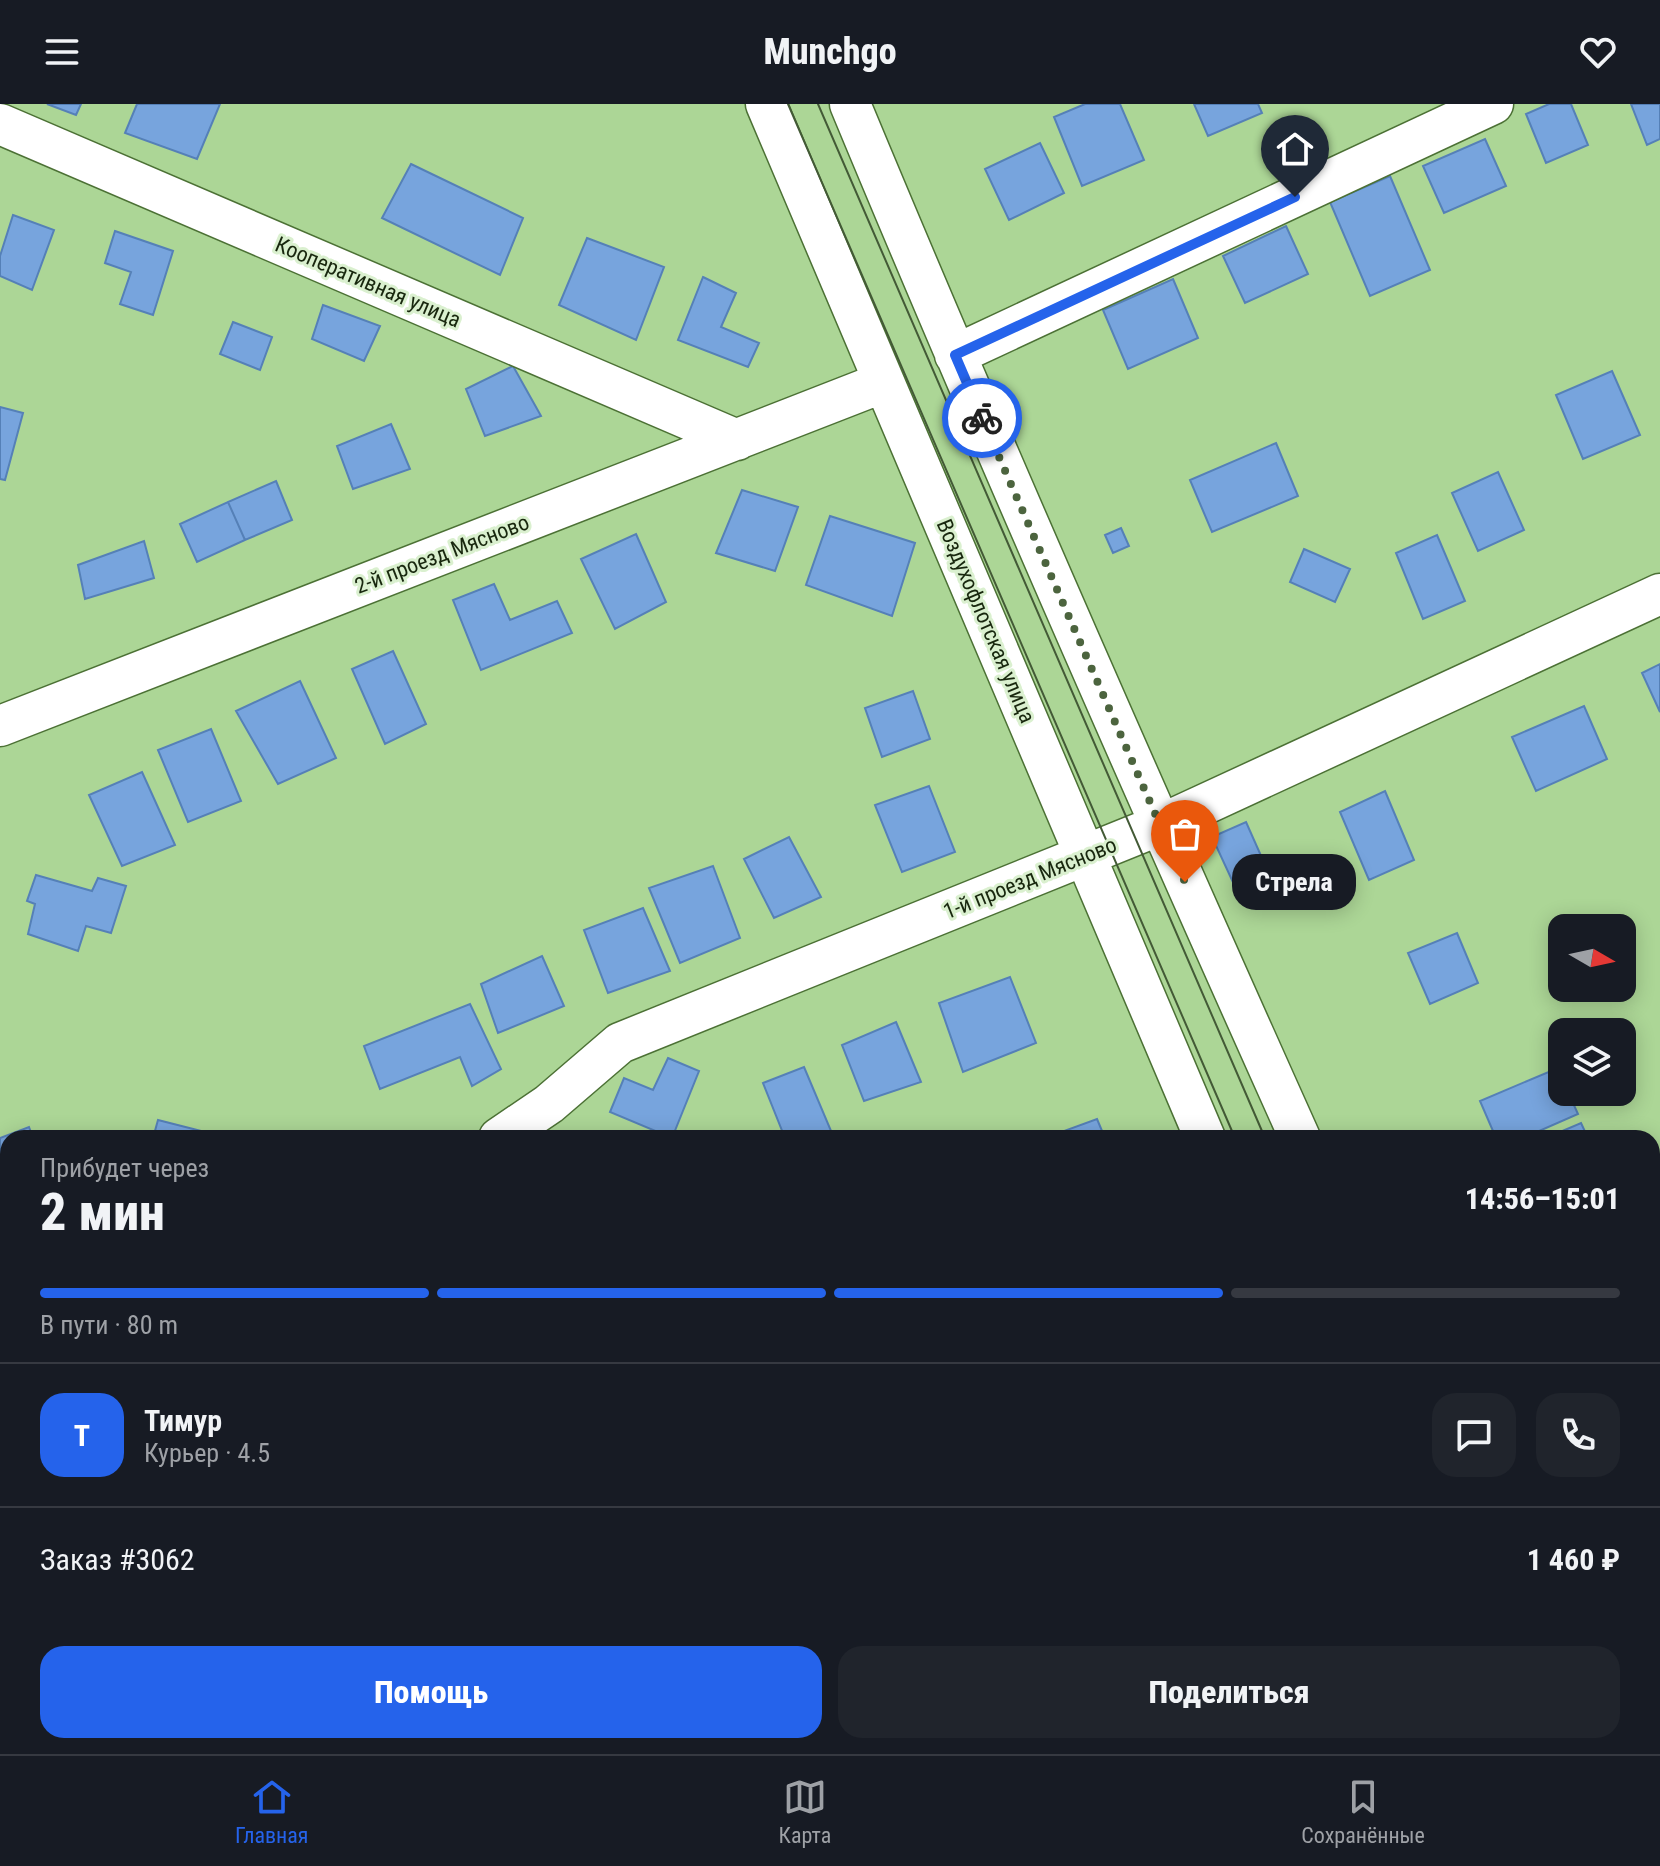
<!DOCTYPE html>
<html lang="ru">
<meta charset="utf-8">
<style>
body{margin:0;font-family:"Roboto Condensed",sans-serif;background:#20242c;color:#f1f3f6;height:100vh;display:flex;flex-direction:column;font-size:30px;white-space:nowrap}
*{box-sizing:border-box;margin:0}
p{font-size:26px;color:#9ea1a6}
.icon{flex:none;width:44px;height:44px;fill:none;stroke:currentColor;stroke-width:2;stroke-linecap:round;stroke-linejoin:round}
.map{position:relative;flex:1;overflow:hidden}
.sheet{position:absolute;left:0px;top:1026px;width:1660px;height:624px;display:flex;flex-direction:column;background:#171b24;border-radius:24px 24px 0 0;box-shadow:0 4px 20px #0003}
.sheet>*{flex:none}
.needle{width:52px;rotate:99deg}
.controls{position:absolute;left:1548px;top:810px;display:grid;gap:16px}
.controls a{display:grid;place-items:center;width:88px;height:88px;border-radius:16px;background:#171b24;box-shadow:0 4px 20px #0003;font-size:40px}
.pin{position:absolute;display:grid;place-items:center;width:68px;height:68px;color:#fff;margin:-82px -34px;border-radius:50% 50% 50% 0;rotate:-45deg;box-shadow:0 0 8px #0007}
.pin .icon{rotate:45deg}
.courier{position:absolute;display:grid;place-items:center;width:80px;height:80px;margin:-40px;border:6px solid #2563eb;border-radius:50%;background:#fff;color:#222;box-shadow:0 2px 10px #0007}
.bubble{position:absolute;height:56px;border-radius:24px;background:#171b24;box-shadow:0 4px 20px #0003;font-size:26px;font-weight:800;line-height:56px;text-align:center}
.head em{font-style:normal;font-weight:800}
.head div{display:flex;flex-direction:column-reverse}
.head{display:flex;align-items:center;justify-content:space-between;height:136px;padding:0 40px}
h1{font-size:52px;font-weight:800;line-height:60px}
.bar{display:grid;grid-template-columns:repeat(4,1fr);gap:12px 8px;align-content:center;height:96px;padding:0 40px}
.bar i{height:10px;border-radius:6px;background:#363941}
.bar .current{background:#2563eb}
.bar p{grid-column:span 4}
.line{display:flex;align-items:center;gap:20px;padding:0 40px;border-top:2px solid #363941}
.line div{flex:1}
.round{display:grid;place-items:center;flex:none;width:84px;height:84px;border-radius:24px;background:#20242c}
.action{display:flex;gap:16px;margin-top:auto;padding:16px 40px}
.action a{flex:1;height:92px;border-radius:24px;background:#2563eb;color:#fff;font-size:32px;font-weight:800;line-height:92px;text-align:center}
.action a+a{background:#20242c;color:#f1f3f6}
header{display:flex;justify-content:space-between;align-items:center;height:104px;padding:0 40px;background:#171b24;font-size:36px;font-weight:800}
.dock{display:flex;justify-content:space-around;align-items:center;height:112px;border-top:2px solid #363941;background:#171b24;font-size:22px;color:#9ea1a6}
.dock a{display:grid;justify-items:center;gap:4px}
.dock .current{color:#2563eb}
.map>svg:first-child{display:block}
.building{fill:#77a4dd;stroke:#5580b7;stroke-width:2}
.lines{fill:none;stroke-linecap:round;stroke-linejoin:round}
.minor-casing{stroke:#4c7135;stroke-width:43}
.minor{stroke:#fff;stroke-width:40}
.tram{stroke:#435a36;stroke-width:2}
.done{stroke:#4c643e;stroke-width:8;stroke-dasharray:0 14.4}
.route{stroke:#2563eb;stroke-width:10}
.labels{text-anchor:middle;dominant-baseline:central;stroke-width:6;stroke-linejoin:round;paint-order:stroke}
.street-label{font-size:22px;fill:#18270e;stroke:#daf0cf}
</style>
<header><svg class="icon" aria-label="menu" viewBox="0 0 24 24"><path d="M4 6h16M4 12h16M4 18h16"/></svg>Munchgo<svg class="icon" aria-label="heart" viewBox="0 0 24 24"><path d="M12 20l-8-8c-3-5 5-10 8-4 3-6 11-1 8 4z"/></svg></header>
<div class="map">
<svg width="1660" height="1650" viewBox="0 0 1660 1650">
<rect width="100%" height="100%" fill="#acd696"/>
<path class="building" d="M 47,0 L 81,0 L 76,11 Z
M 137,0 L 220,0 L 197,55 L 125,29 Z
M 1085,0 L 1120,0 L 1144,56 L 1082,82 L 1054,13 Z
M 1194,0 L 1258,0 L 1262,9 L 1208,32 Z
M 1549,0 L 1571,0 L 1588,41 L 1546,59 L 1526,10 Z
M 1631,0 L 1660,0 L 1660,35 L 1647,41 Z
M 1485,35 L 1506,82 L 1444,109 L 1423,62 Z
M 1040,39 L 1064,89 L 1009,116 L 985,65 Z
M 411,60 L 523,114 L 500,171 L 382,114 Z
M 1390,72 L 1430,166 L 1370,192 L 1330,98 Z
M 13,111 L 54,126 L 32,186 L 0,172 L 0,152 Z
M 1286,122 L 1308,170 L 1245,199 L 1223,152 Z
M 115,127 L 173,147 L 153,211 L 120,200 L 131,168 L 105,159 Z
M 587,134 L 664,163 L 636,236 L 559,201 Z
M 703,173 L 736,189 L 721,223 L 759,239 L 748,263 L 678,236 Z
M 1173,175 L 1198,234 L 1128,265 L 1103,206 Z
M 323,201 L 380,222 L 364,257 L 312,235 Z
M 233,218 L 272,233 L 260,266 L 220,250 Z
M 513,262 L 541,312 L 485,332 L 466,285 Z
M 1612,267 L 1640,331 L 1583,355 L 1556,291 Z
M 0,303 L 23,309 L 5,376 L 0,375 Z
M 391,320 L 410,365 L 353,385 L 337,342 Z
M 1276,339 L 1298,392 L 1212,428 L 1190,376 Z
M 1498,368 L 1524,426 L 1478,447 L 1452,389 Z
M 276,377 L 292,416 L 245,436 L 228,398 Z
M 742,386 L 798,403 L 775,467 L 716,449 Z
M 228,398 L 245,436 L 197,458 L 180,420 Z
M 830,412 L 915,439 L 892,512 L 806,481 Z
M 1121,424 L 1129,442 L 1113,449 L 1105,431 Z
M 636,430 L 666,498 L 615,525 L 581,455 Z
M 1437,431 L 1465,497 L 1423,515 L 1396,449 Z
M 144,437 L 154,474 L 85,495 L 78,461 Z
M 1304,445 L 1350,465 L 1335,498 L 1290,478 Z
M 494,480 L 510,516 L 557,497 L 572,529 L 481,566 L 453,496 Z
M 393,547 L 426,620 L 385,640 L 352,565 Z
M 1660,560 L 1660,608 L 1642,569 Z
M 300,577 L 336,654 L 278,680 L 236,607 Z
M 913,587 L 930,635 L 882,653 L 865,604 Z
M 1584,602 L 1607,655 L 1536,687 L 1512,633 Z
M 211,625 L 241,697 L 188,718 L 158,646 Z
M 142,668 L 175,741 L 122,762 L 89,691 Z
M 929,682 L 955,748 L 902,768 L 875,701 Z
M 1385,687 L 1414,756 L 1369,776 L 1340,708 Z
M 1246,718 L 1270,772 L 1237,787 L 1212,733 Z
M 789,733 L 821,793 L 774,814 L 744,755 Z
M 713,762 L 740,834 L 680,859 L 649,784 Z
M 36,771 L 92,787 L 98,774 L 126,782 L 111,829 L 86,822 L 78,847 L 28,830 L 35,800 L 27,797 Z
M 643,804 L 670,867 L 608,889 L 584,826 Z
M 1457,829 L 1478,879 L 1430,900 L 1408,849 Z
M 542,852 L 564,902 L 498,929 L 481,880 Z
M 1010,873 L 1036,939 L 963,968 L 939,899 Z
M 470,900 L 501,965 L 472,982 L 460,953 L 380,985 L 364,942 Z
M 896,918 L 921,978 L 864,997 L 842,941 Z
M 668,954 L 699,967 L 672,1034 L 610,1008 L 624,974 L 653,986 Z
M 804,963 L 834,1034 L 785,1034 L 763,979 Z
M 1558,964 L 1562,974 L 1562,988 L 1568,988 L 1578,1010 L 1523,1034 L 1496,1034 L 1480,997 Z
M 1097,1015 L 1105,1034 L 1054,1034 L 1053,1031 Z
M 158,1016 L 209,1029 L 208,1034 L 153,1034 Z
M 1581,1019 L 1588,1034 L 1546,1034 Z
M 29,1023 L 33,1034 L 8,1034 L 8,1120 L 4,1122 L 0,1113 L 0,1034 Z
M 248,1642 L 291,1642 L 294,1650 L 232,1650 Z
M 361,1642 L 415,1642 L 419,1650 L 364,1650 Z
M 987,1642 L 1027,1642 L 1031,1650 L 968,1650 Z
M 1083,1642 L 1122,1642 L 1126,1650 L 1087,1650 Z"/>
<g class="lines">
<g class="minor-casing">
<path id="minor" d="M 766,0 L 1205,1034
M 850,0 C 994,347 1146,691 1300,1034
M 0,20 L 737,336
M 955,251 L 1493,0
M 0,622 L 884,278
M 499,1034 L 549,1000 L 620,939 L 1160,721 L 1660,490
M 0,1250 L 8,1248
M 1652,1288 L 1660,1285
M 1652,1605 L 1660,1614
M 328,1642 L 332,1650
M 945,1642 L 948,1650
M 1467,1642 L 1470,1650
M 850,1650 L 869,1642"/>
</g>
<use href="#minor" class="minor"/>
<path class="tram" d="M 788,0 L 1235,1034
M 818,0 L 1265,1034
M 1500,1642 L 1504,1650
M 1530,1642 L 1534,1650"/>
</g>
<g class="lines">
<path class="done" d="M 982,314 L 1185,778"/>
<path class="route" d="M 982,314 L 955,251 L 1295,93"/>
</g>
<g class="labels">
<g class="street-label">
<text transform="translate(368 178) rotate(23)">Кооперативная улица</text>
<text transform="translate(442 450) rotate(-21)">2-й проезд Мясново</text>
<text transform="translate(986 517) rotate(67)">Воздухофлотская улица</text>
<text transform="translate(1030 774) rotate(-22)">1-й проезд Мясново</text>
</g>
</g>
</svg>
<div class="controls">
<a><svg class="needle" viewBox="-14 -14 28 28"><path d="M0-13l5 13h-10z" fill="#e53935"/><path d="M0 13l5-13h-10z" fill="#9ea1a6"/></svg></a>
<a><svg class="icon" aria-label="layers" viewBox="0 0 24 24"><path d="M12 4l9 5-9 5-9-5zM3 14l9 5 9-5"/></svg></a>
</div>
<div class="pin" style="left:1185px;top:778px;background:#ea580c"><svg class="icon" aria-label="bag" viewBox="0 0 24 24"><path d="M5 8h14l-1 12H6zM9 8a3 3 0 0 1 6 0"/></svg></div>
<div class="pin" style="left:1295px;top:93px;background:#1f2937"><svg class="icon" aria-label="home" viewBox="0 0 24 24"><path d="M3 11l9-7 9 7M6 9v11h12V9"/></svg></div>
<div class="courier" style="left:982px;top:314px"><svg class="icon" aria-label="bike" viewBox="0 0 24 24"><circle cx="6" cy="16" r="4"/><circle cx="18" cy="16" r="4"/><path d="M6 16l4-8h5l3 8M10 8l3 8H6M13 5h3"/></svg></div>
<div class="bubble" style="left:1232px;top:750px;width:124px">Стрела</div>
<section class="sheet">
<div class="head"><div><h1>2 мин</h1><p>Прибудет через</p></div><em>14:56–15:01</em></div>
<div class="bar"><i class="current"></i><i class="current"></i><i class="current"></i><i></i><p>В пути · 80 m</p></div>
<div class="line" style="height:144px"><b class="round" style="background:#2563eb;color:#fff">Т</b><div><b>Тимур</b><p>Курьер · 4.5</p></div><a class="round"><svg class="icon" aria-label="chat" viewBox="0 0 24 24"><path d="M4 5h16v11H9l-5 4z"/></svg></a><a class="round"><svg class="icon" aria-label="phone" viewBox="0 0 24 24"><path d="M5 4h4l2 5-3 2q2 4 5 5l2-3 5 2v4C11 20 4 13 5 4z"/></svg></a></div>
<div class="line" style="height:104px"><div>Заказ #3062</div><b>1 460 ₽</b></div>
<div class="action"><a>Помощь</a><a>Поделиться</a></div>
</section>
</div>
<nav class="dock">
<a class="current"><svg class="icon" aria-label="home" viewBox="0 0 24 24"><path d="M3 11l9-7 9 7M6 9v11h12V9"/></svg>Главная</a>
<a><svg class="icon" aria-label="map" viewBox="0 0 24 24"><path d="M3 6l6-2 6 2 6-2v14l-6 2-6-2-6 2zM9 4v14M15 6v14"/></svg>Карта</a>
<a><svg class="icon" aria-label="saved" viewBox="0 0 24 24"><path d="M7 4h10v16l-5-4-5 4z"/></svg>Сохранённые</a>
</nav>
